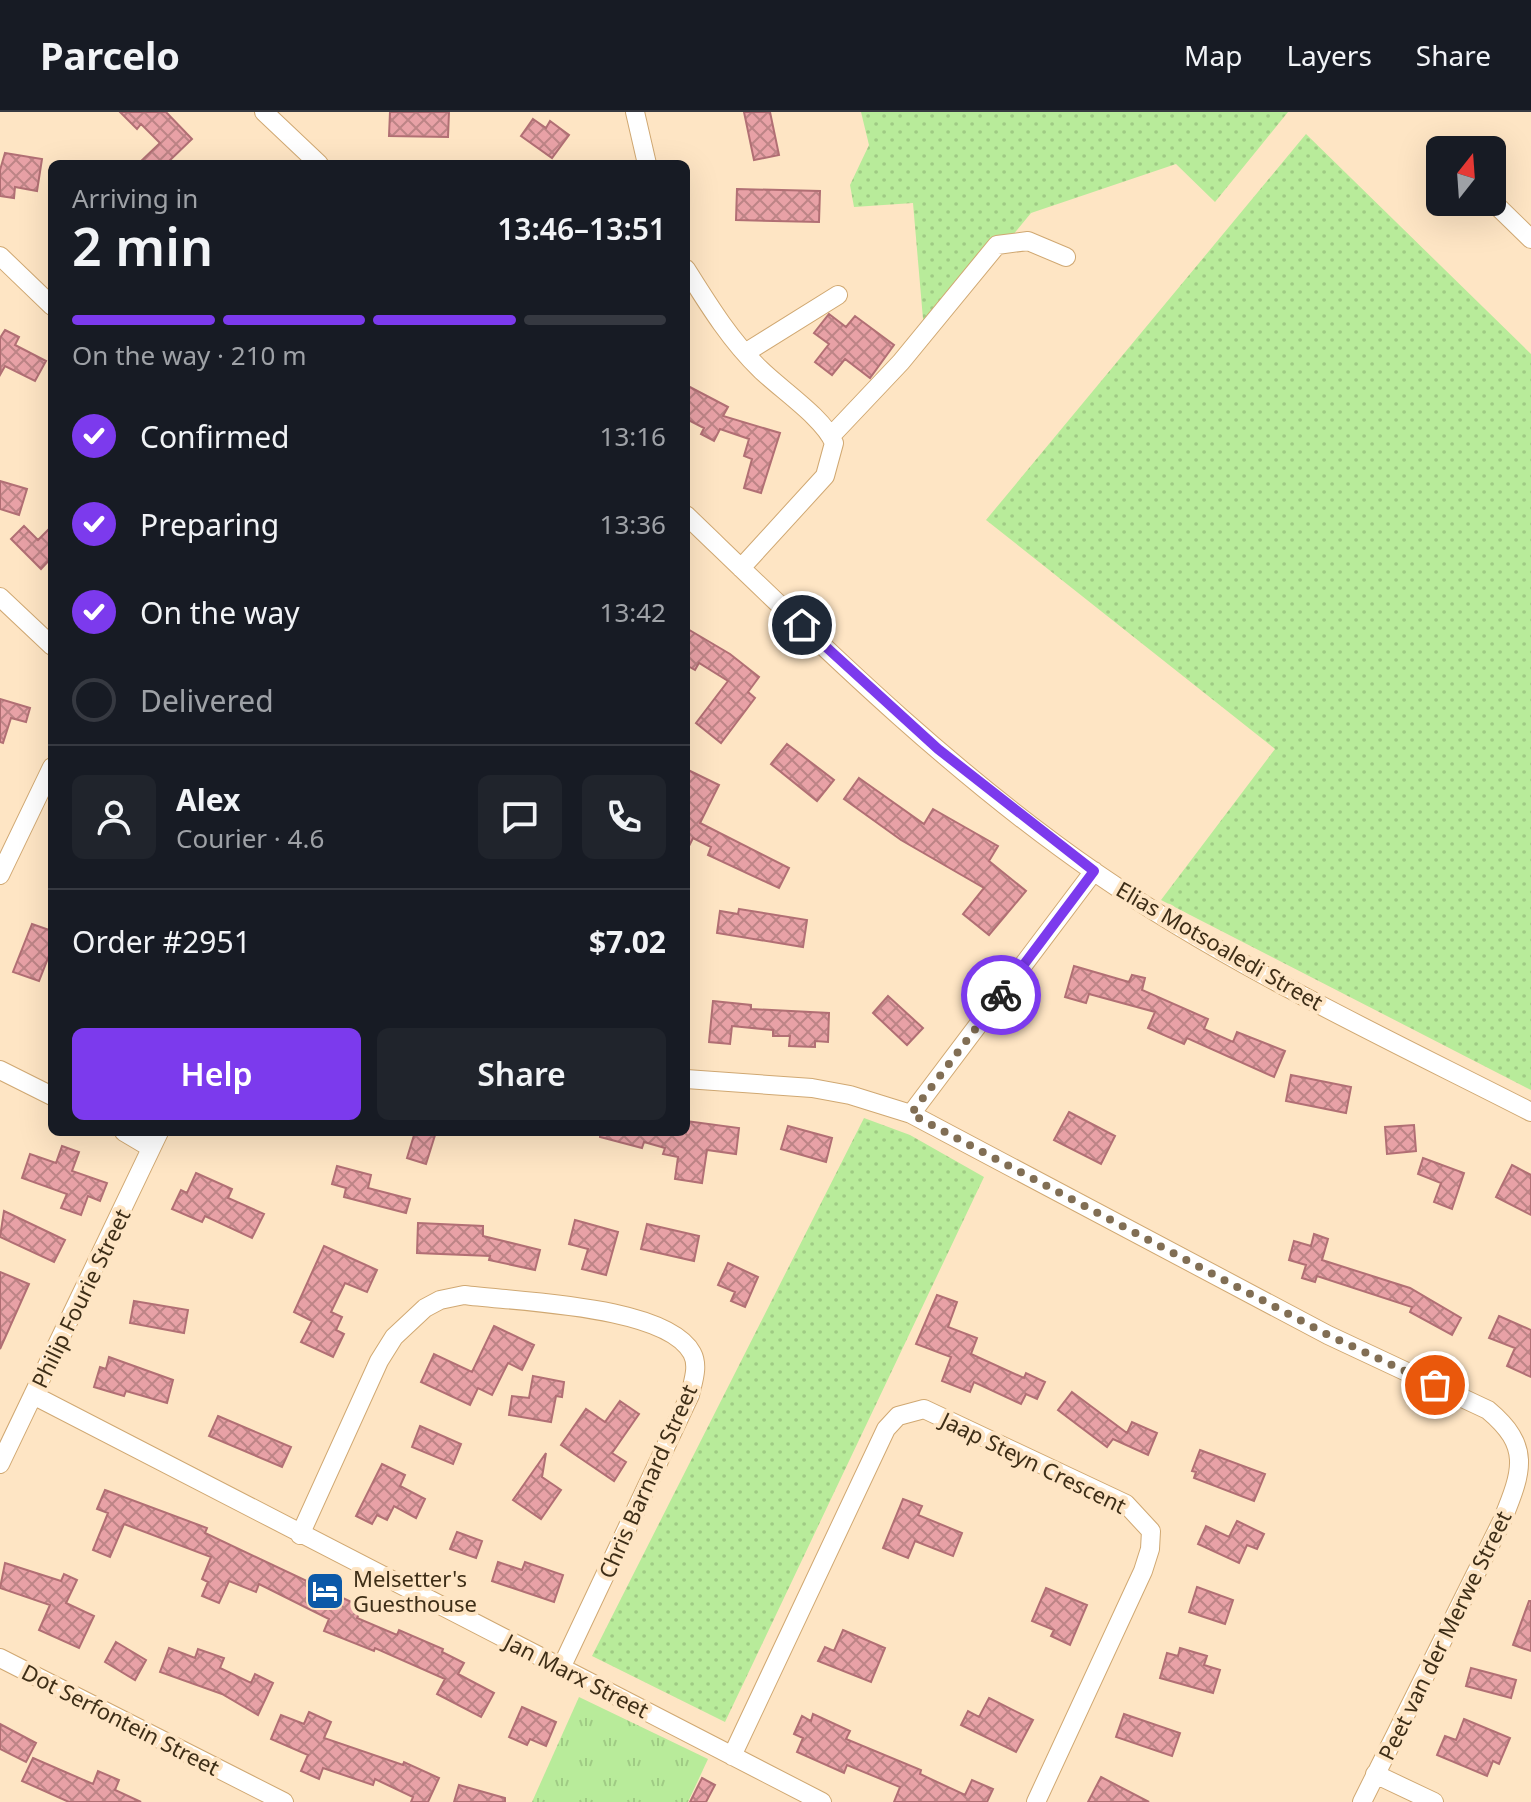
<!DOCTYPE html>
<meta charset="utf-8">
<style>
body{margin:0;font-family:"Noto Sans",sans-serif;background:#20242c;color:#f1f3f6;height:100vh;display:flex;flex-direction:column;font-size:30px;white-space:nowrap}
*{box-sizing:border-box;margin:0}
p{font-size:26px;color:#9ea1a6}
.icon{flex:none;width:44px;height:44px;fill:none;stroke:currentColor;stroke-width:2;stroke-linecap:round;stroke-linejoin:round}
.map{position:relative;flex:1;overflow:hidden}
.sheet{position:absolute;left:48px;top:48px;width:642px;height:976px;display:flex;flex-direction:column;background:#171b24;border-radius:12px;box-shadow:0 8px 32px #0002}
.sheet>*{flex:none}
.needle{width:52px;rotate:17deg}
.buttons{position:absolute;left:1426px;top:24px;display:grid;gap:16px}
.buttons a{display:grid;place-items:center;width:80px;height:80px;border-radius:12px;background:#171b24;box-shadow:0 8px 32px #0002;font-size:40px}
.pin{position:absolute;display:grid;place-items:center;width:68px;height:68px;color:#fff;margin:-34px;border:4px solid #fff;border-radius:50%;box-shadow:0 2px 8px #0007}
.courier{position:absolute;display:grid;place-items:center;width:80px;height:80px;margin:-40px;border:6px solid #7c3aed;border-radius:50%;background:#fff;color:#222;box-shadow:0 2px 10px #0007}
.headline em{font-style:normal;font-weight:600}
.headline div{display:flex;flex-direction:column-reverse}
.headline{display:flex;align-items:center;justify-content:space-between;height:136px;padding:0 24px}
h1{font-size:52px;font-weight:600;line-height:60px}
.bar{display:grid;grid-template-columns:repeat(4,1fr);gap:12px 8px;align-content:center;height:96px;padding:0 24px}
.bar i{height:10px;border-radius:6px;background:#363941}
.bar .selected{background:#7c3aed}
.bar p{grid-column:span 4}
.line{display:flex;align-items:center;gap:20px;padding:0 24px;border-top:2px solid #363941}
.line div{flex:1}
.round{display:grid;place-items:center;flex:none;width:84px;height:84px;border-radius:12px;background:#20242c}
ol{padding:0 24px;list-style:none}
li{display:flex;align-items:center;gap:24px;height:88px}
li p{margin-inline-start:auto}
li .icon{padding:8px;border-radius:50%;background:#7c3aed;color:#fff;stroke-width:4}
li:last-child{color:#9ea1a6}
li i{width:44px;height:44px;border:4px solid #363941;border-radius:50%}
.cta{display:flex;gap:16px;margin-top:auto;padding:16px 24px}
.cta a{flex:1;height:92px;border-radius:12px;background:#7c3aed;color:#fff;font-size:32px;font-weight:600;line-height:92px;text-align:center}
.cta a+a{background:#20242c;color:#f1f3f6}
header{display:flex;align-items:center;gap:48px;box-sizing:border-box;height:112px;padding:0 40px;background:#171b24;border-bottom:2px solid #363941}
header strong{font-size:38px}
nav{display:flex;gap:44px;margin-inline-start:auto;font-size:28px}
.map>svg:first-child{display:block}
.grass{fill:url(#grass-dots)}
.park{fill:url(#park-tufts)}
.building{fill:url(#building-cross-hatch);stroke:#b16f74;stroke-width:2}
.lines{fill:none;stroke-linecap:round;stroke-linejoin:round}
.minor-casing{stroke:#d0a872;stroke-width:20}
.minor{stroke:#fff;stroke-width:18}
.done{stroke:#816e54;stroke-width:8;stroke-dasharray:0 14.4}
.route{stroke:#7c3aed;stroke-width:10}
.labels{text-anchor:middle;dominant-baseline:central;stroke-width:8;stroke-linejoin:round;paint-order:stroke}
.street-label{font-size:22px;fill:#3e2e17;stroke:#fee5c4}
.poi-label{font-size:22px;fill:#3e2e17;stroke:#fee5c4;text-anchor:start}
</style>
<header>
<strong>Parcelo</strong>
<nav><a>Map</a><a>Layers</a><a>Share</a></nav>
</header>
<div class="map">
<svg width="1531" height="1690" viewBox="0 0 1531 1690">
<defs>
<pattern id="grass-dots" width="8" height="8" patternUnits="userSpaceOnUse" patternTransform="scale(2)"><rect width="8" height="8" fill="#b8eb9a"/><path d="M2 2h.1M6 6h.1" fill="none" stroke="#9fca84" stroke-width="1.8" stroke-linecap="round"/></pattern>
<pattern id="park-tufts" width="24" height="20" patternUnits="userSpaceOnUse" patternTransform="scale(2)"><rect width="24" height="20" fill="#b8eb9a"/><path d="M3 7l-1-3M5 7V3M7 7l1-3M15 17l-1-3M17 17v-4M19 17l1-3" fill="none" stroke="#9fca84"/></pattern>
<pattern id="building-cross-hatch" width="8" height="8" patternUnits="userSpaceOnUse" patternTransform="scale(2)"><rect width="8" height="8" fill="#e8a1a6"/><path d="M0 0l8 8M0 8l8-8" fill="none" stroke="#bd8486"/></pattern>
</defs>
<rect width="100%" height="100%" fill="#fee5c4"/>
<path class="grass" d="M 861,0 L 1288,0 L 1215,90 L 1176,52 L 1031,101 L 925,230 L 913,91 L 854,95 L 850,73 L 869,33 Z
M 1306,22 L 1531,242 L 1531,978 L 1161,788 L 1275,637 L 986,408 Z
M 864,1006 L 910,1023 L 984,1065 L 725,1610 L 592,1544 Z"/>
<path class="park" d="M 579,1585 L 708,1647 L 688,1690 L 532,1690 Z"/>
<path class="building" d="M 120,0 L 166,0 L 192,27 L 166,52 L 138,52 L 160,31 L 141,12 L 137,17 Z
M 390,0 L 449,0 L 448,25 L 389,24 Z
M 744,0 L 770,0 L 779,43 L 754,48 Z
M 533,7 L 546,16 L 550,9 L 569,23 L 552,46 L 521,24 Z
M 5,41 L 42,47 L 37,79 L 15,75 L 14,86 L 0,84 L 0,58 Z
M 737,77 L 820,79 L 819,110 L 736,108 Z
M 829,202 L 846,215 L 855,204 L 894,233 L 870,266 L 845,247 L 832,263 L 815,250 L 829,232 L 814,221 Z
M 5,218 L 19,225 L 15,233 L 46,249 L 35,269 L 5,254 L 0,263 L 0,226 Z
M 686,273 L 728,295 L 723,304 L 780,321 L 761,381 L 744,376 L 752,347 L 744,344 L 749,327 L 720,317 L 714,329 L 701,322 L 704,316 L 686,307 Z
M 0,369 L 27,377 L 19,403 L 0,397 Z
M 24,414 L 38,428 L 52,414 L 52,445 L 41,457 L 11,427 Z
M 686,516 L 730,542 L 759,565 L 748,580 L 755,586 L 721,631 L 696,611 L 728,569 L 699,551 L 695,558 L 686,553 Z
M 0,587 L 30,596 L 26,610 L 11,606 L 3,631 L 0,630 Z
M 787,632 L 834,668 L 817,689 L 771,652 Z
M 686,657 L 719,673 L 700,711 L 789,756 L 779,776 L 708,743 L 711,735 L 693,726 L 686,740 Z
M 859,666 L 924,712 L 933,697 L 998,734 L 989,749 L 1026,779 L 989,823 L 963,802 L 984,776 L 901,728 L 844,687 Z
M 739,797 L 807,808 L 803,835 L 717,821 L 720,799 L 738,802 Z
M 32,812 L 52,819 L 52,836 L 39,869 L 13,860 Z
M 1074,854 L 1129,870 L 1132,863 L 1145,866 L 1142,878 L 1208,907 L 1204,917 L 1233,930 L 1237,920 L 1285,939 L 1274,965 L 1187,926 L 1184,932 L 1148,916 L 1155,900 L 1089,882 L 1086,891 L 1065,885 Z
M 888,884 L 923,916 L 907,933 L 873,901 Z
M 713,889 L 751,893 L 751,897 L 829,901 L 828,930 L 815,929 L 815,935 L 789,934 L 790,924 L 773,924 L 773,918 L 732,914 L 730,932 L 709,930 Z
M 1291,963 L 1351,975 L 1346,1001 L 1286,989 Z
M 1069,1000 L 1115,1024 L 1101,1052 L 1054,1028 Z
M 686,1009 L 739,1016 L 736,1042 L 707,1038 L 702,1071 L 675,1067 L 678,1045 L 663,1042 L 665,1036 L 644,1030 L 642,1036 L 600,1025 L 600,1020 L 686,1020 Z
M 1414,1013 L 1416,1039 L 1387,1042 L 1385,1015 Z
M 788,1014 L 832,1026 L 826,1050 L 781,1037 Z
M 415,1020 L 436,1020 L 426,1052 L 407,1046 Z
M 62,1034 L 79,1040 L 72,1059 L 107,1071 L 100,1089 L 88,1084 L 81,1103 L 61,1096 L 67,1082 L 22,1066 L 30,1042 L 56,1051 Z
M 1423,1046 L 1464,1061 L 1452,1097 L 1434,1090 L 1441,1071 L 1418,1062 Z
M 1512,1053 L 1531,1063 L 1531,1103 L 1496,1085 Z
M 337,1054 L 371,1063 L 368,1076 L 410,1087 L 406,1101 L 344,1085 L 346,1076 L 332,1072 Z
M 196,1061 L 232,1077 L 228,1086 L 264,1102 L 252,1126 L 205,1104 L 202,1110 L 172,1097 L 181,1078 L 187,1081 Z
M 4,1099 L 65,1128 L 54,1150 L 0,1125 Z
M 575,1108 L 618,1120 L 606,1163 L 582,1157 L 588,1137 L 569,1132 Z
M 418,1111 L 483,1114 L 483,1124 L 540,1138 L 535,1158 L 489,1148 L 490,1144 L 417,1141 Z
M 647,1112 L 699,1124 L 694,1149 L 641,1137 Z
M 1314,1122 L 1328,1127 L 1322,1148 L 1410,1176 L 1461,1206 L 1452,1223 L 1410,1200 L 1412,1195 L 1317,1164 L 1315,1170 L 1302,1166 L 1306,1153 L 1289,1148 L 1294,1129 L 1311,1134 Z
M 324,1134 L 377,1158 L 367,1180 L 345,1171 L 331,1200 L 342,1205 L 336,1218 L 344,1222 L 333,1245 L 301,1230 L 312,1209 L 294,1200 Z
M 728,1151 L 758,1165 L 745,1195 L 731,1189 L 735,1180 L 718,1173 Z
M 0,1160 L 29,1172 L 0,1237 Z
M 937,1183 L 957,1190 L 948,1215 L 977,1226 L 971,1242 L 1024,1266 L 1026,1261 L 1045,1270 L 1037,1287 L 1026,1282 L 1021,1292 L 974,1270 L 970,1280 L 942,1269 L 951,1245 L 916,1232 Z
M 134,1189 L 188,1198 L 184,1221 L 130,1211 Z
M 1499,1204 L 1531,1218 L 1531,1265 L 1507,1254 L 1515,1236 L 1489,1226 Z
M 494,1214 L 534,1233 L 522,1258 L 508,1251 L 492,1283 L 478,1276 L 470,1293 L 421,1270 L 434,1242 L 472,1260 Z
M 109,1245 L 173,1268 L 167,1291 L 126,1279 L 124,1284 L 94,1275 L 100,1255 L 106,1257 Z
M 533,1264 L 564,1270 L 562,1285 L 556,1284 L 551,1310 L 509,1303 L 512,1284 L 529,1286 Z
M 1072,1280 L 1127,1321 L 1132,1310 L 1157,1321 L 1148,1343 L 1113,1327 L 1107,1335 L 1058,1298 Z
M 620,1289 L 639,1302 L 612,1341 L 626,1350 L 614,1369 L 561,1333 L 586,1297 L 605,1310 Z
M 218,1304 L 291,1335 L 282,1355 L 209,1324 Z
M 420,1314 L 461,1332 L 453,1352 L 412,1335 Z
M 1200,1338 L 1265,1362 L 1254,1389 L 1194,1366 L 1196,1360 L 1192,1359 Z
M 546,1341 L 542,1365 L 561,1378 L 541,1407 L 513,1388 Z
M 382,1352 L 405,1363 L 400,1374 L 425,1387 L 416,1406 L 394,1394 L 387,1408 L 377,1403 L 372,1412 L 356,1404 Z
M 105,1378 L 207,1416 L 205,1421 L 362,1495 L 357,1506 L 397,1523 L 399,1518 L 443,1537 L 442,1540 L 464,1551 L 458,1562 L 494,1581 L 481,1605 L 437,1582 L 445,1567 L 375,1536 L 374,1539 L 324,1519 L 329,1507 L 259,1472 L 256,1480 L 229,1469 L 219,1491 L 202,1484 L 208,1470 L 202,1467 L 211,1445 L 124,1412 L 110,1445 L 93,1438 L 108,1401 L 97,1397 Z
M 903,1387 L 922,1394 L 918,1403 L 962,1421 L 953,1444 L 915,1429 L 908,1446 L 883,1436 Z
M 1237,1409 L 1264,1422 L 1257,1437 L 1247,1433 L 1239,1451 L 1198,1432 L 1206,1414 L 1229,1425 Z
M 457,1420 L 482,1429 L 476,1446 L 450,1437 Z
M 498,1450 L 522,1458 L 525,1450 L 563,1463 L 554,1490 L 492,1469 Z
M 5,1451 L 61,1469 L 64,1462 L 77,1468 L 66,1491 L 94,1504 L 79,1536 L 39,1518 L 50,1493 L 0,1476 Z
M 1197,1475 L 1233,1488 L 1225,1512 L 1189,1500 Z
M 1046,1476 L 1087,1493 L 1070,1533 L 1051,1524 L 1054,1518 L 1032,1509 Z
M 1529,1489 L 1531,1489 L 1531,1539 L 1513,1533 Z
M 843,1518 L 885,1536 L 871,1570 L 818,1549 L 825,1535 L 834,1539 Z
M 116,1530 L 146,1548 L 135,1568 L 105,1550 Z
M 169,1536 L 195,1546 L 198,1537 L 224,1546 L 220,1556 L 251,1571 L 255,1562 L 273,1571 L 258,1603 L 222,1582 L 160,1560 Z
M 1180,1536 L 1207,1544 L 1204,1553 L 1220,1558 L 1213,1581 L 1160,1566 L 1167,1541 L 1178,1544 Z
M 1471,1556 L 1516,1568 L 1511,1586 L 1466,1574 Z
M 989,1586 L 1033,1608 L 1016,1640 L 961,1613 L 968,1599 L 979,1605 Z
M 522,1595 L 556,1610 L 546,1634 L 530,1627 L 527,1633 L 509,1625 Z
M 309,1600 L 331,1610 L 324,1626 L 403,1653 L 404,1650 L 439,1666 L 428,1690 L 411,1690 L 413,1685 L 375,1667 L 373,1673 L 323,1656 L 319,1667 L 301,1659 L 308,1643 L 271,1627 L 281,1603 L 304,1612 Z
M 813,1602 L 850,1619 L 846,1627 L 921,1658 L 920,1662 L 965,1683 L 972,1668 L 993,1677 L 987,1690 L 894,1690 L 900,1675 L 847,1653 L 844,1661 L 797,1640 L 803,1626 L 794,1622 L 802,1604 L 811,1609 Z
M 1124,1602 L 1180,1621 L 1172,1644 L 1116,1625 Z
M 1464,1607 L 1510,1626 L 1499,1652 L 1493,1649 L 1487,1664 L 1437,1643 L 1445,1624 L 1456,1628 Z
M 0,1612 L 36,1631 L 26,1650 L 0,1637 Z
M 33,1646 L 93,1672 L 98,1659 L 119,1668 L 115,1678 L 141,1690 L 69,1690 L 22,1669 Z
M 1101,1665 L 1149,1690 L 1088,1690 Z
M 702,1666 L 715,1673 L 706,1690 L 690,1690 Z
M 459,1673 L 505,1686 L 505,1690 L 454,1690 Z"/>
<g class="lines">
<g class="minor-casing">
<path id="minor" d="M 264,0 L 319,52
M 635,0 L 647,52
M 1492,89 L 1531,127
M 0,144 L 52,194
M 686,157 C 708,192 730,228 760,257 C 780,277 824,306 834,331 L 825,364 L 741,456
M 745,241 L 838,183
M 831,324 L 901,250 L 997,133 L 1028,129 L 1066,145
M 686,403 C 816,528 947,658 1096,761 C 1233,855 1384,925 1531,1000
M 0,485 L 52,534
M 0,763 L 52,655
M 0,958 L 52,984
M 686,967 L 812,976 L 850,983 L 911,1002 L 1328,1223 L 1488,1298 C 1531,1334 1523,1358 1502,1409 L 1362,1690
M 911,1002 L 1094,759
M 124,1020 L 151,1036
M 33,1283 L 822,1690
M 0,1352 L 159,1020
M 300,1423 L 379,1249 L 394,1225 L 425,1196 L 440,1188 L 464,1183 C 517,1190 666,1193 692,1241 C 699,1254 693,1269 690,1283 L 562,1554
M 0,1546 L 284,1690
M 732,1644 L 886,1317 L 898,1304 L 924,1297 L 1126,1392 L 1151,1419 L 1150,1437 L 1143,1459 L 1036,1690
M 1375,1662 L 1434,1690"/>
</g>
<use href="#minor" class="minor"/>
</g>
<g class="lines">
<path class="done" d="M 1001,883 L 911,1002 L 1328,1223 L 1435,1273"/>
<path class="route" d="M 802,513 L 938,637 L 1094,759 L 1001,883"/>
</g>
<defs>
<g id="hotel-square" transform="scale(2)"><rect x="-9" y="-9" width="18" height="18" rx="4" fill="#0c59a8" stroke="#fee5c4"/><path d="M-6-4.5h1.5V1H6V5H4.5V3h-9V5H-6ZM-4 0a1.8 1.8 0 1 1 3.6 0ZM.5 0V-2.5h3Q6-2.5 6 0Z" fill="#fff"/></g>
</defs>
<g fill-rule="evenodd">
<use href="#hotel-square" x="325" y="1479"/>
</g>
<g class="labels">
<g class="street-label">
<text transform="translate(1220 833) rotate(30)">Elias Motsoaledi Street</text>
<text transform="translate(80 1186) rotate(-64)">Philip Fourie Street</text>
<text transform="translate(1034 1350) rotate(26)">Jaap Steyn Crescent</text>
<text transform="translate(647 1369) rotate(-66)">Chris Barnard Street</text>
<text transform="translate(1444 1523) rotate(-64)">Peet van der Merwe Street</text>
<text transform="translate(577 1563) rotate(27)">Jan Marx Street</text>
<text transform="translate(121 1607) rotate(27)">Dot Serfontein Street</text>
</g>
<g class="poi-label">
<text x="353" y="1466">Melsetter's<tspan x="353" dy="25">Guesthouse</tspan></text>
</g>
</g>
</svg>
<div class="buttons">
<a><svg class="needle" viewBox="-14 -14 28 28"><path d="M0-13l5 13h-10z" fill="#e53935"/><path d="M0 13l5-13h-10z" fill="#9ea1a6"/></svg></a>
</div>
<div class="pin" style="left:1435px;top:1273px;background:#ea580c"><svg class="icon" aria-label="bag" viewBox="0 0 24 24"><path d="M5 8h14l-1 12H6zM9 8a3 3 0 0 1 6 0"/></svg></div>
<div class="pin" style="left:802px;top:513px;background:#1f2937"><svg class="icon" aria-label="home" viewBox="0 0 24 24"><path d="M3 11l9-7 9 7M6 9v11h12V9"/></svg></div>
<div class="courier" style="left:1001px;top:883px"><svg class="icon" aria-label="bike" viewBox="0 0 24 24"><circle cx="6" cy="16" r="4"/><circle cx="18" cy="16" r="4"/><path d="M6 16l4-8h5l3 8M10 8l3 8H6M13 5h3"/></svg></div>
<section class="sheet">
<div class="headline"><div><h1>2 min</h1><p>Arriving in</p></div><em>13:46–13:51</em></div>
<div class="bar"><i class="selected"></i><i class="selected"></i><i class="selected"></i><i></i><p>On the way · 210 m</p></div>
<ol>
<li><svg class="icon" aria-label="check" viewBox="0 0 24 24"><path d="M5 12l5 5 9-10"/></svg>Confirmed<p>13:16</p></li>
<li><svg class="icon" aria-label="check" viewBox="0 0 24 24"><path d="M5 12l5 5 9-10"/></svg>Preparing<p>13:36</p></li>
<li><svg class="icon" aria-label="check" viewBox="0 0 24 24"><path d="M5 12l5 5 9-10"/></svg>On the way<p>13:42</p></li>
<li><i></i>Delivered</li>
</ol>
<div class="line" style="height:144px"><a class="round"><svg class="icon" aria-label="person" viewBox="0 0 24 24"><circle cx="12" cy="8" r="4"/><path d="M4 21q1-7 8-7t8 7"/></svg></a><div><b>Alex</b><p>Courier · 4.6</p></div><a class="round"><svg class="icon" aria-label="chat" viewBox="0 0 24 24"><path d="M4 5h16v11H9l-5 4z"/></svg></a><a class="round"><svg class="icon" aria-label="phone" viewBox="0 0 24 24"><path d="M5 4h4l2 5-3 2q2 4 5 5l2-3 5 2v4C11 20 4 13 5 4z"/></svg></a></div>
<div class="line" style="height:104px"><div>Order #2951</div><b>$7.02</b></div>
<div class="cta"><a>Help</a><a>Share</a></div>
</section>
</div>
